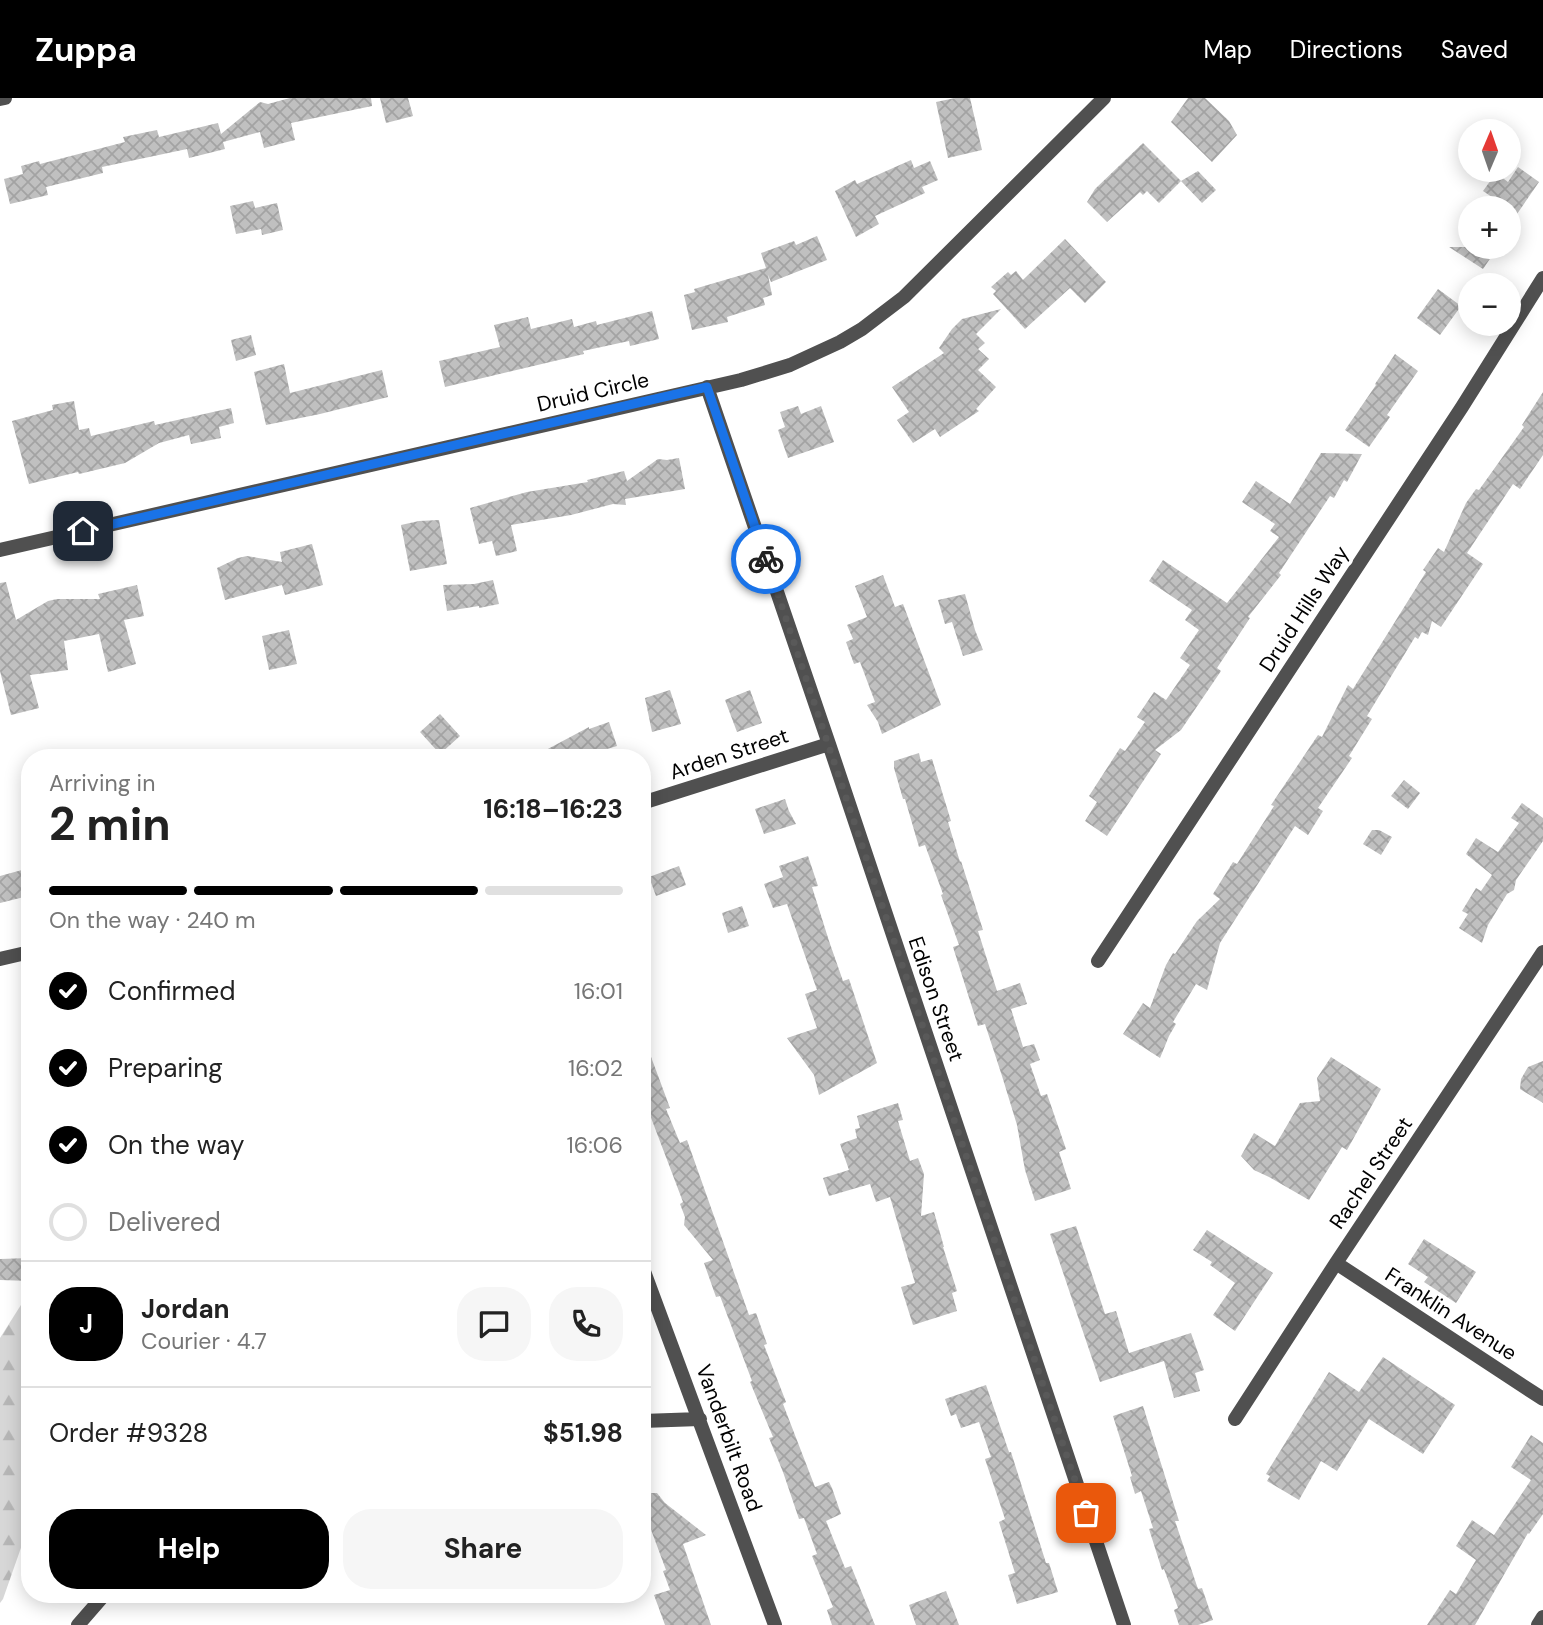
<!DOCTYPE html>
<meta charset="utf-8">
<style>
body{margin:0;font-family:"DM Sans",sans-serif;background:#f6f6f6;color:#222;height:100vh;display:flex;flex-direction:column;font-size:26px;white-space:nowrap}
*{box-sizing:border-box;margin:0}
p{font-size:23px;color:#767676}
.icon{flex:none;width:38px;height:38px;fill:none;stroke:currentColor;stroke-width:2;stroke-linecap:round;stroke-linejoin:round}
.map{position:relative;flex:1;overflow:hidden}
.sheet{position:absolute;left:21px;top:651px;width:630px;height:854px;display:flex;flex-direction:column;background:#fff;border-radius:28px;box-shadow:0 4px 18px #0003}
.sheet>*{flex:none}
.needle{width:46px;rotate:2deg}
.tools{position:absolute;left:1458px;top:21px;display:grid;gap:14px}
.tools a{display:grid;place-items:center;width:63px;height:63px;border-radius:50%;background:#fff;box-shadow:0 4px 18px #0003;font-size:35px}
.pin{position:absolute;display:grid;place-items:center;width:60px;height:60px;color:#fff;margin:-30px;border-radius:14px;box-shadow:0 4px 10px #0006}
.courier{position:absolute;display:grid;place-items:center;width:70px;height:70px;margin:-35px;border:5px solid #1a73e8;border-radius:50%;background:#fff;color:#222;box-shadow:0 2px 9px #0007}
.summary em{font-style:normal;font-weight:700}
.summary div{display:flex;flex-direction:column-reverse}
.summary{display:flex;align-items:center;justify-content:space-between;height:119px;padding:0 28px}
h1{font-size:46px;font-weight:700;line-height:52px}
.bar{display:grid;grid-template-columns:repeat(4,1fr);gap:10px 7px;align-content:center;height:84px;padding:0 28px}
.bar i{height:9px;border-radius:5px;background:#e0e0e0}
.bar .selected{background:#000}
.bar p{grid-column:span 4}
.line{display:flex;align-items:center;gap:18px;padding:0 28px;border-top:2px solid #e0e0e0}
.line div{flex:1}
.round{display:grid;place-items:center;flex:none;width:74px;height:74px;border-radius:28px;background:#f6f6f6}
ol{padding:0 28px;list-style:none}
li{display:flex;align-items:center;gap:21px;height:77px}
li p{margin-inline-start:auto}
li .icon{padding:7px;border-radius:50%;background:#000;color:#fff;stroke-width:4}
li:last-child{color:#767676}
li i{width:38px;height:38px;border:4px solid #e0e0e0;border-radius:50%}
.action{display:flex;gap:14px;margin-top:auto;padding:14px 28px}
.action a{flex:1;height:80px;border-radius:28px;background:#000;color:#fff;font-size:28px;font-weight:700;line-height:80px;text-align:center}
.action a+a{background:#f6f6f6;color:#222}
header{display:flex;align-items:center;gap:42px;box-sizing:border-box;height:98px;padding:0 35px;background:#000;color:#fff}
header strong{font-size:33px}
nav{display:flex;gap:38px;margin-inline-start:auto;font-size:24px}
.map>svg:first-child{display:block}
.forest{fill:url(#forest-firs)}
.building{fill:url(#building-cross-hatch)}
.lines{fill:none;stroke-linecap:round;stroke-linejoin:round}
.minor{stroke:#505050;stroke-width:14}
.done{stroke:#595959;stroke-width:7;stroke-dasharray:0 12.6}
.route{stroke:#1a73e8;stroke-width:9}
.labels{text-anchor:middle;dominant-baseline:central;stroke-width:7;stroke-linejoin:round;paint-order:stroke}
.street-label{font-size:21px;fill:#000;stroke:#fff}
</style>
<header>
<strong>Zuppa</strong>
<nav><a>Map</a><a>Directions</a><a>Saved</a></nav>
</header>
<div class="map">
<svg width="1543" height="1527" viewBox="0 0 1543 1527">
<defs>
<pattern id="forest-firs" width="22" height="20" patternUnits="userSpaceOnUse" patternTransform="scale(1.75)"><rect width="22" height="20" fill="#d7d7d7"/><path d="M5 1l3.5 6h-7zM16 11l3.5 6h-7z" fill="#b7b7b7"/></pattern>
<pattern id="building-cross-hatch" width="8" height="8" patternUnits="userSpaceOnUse" patternTransform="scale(1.75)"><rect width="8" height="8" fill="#c0c0c0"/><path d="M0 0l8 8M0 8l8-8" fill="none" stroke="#a3a3a3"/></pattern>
</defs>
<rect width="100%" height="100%" fill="#fff"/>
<path class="forest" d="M 30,1197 L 30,1424 L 3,1501 L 0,1505 L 0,1240 L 26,1199 Z"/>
<path class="building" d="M 290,0 L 371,0 L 372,8 L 291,25 L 295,42 L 264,50 L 260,34 L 223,44 L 225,51 L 189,60 L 187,51 L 102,69 L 103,75 L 46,89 L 48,97 L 10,106 L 4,81 L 23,76 L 21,68 L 39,63 L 40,66 L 125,44 L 123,39 L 157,32 L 159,39 L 218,25 L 221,36 L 260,4 L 268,6 Z
M 380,0 L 408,0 L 413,18 L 386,25 Z
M 955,0 L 970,0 L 982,52 L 948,60 L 936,4 Z
M 1188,0 L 1205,0 L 1229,23 L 1237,37 L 1212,64 L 1171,24 Z
M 1143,45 L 1181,83 L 1159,105 L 1147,93 L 1143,97 L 1140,94 L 1107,124 L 1087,104 L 1095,91 Z
M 911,62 L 914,70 L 930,63 L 938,82 L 922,89 L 925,95 L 875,118 L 879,126 L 856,139 L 835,93 L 855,82 L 857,86 Z
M 1518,69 L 1539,84 L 1517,116 L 1483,93 L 1496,75 L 1508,84 Z
M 1198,73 L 1216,92 L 1202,105 L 1181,83 Z
M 253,103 L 255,110 L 277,105 L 283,132 L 262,137 L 261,131 L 236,136 L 230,108 Z
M 817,138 L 827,162 L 771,184 L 768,177 L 772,197 L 763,200 L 765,207 L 727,219 L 728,224 L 692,232 L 684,197 L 695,194 L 694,191 L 766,170 L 761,155 L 794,143 L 796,147 Z
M 1065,141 L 1106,184 L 1085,205 L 1070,190 L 1025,231 L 993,196 L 996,193 L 991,189 L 1008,174 L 1011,177 L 1016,173 L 1023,182 Z
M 1449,149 L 1498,149 L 1483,171 Z
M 1438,191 L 1461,208 L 1440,237 L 1417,220 Z
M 1001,211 L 976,236 L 985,245 L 978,251 L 989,261 L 978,272 L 996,289 L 976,311 L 979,313 L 940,339 L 935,331 L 913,345 L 897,322 L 909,314 L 892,289 L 944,255 L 939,250 L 952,231 L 962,221 Z
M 652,213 L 659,241 L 630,248 L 629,243 L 583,253 L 584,256 L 445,289 L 439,263 L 500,249 L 494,227 L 528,219 L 531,231 L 572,221 L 574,229 L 596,223 L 597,227 Z
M 251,237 L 256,257 L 236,263 L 231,242 Z
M 1395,256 L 1418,273 L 1387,317 L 1390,319 L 1369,349 L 1345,332 L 1376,287 L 1375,286 Z
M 284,266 L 290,295 L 382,272 L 388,299 L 320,316 L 266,327 L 254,274 Z
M 1543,294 L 1543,357 L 1520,391 L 1513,386 L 1467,455 L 1483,466 L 1441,529 L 1432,523 L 1428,537 L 1422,534 L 1418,541 L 1415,539 L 1367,618 L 1372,621 L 1349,658 L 1352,660 L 1318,710 L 1323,713 L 1308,737 L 1295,728 L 1220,845 L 1207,892 L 1196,886 L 1173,924 L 1176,926 L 1169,938 L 1160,960 L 1123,936 L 1143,905 L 1150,910 L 1166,867 L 1173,855 L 1175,856 L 1197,823 L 1220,801 L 1213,796 L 1233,764 L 1237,766 L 1274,708 L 1271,707 L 1318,637 L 1322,639 L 1348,587 L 1353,591 L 1426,474 L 1423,472 L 1438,450 L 1444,454 L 1466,405 L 1476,391 L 1479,392 L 1524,329 L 1522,327 Z
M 74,303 L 79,332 L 89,330 L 91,338 L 154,323 L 155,327 L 231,310 L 234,325 L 219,329 L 221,340 L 191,346 L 189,337 L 159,345 L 125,365 L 79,376 L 78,374 L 29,386 L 12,323 L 53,312 L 52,307 Z
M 798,308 L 801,316 L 821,308 L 834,344 L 788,360 L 778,332 L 785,329 L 780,314 Z
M 1321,355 L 1362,356 L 1347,384 L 1344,382 L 1334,400 L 1330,398 L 1279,475 L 1281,477 L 1248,519 L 1250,520 L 1217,570 L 1221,573 L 1181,632 L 1155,652 L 1161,656 L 1107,738 L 1085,723 L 1097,704 L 1089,698 L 1120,650 L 1125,653 L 1145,624 L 1137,619 L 1154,594 L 1166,602 L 1190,567 L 1180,560 L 1199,532 L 1185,522 L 1192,512 L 1149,483 L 1163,462 L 1227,505 L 1279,439 L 1270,433 L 1275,426 L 1242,404 L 1256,383 L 1290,406 Z
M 679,360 L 685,391 L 625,401 L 626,407 L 613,406 L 571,417 L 511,427 L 517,453 L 496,458 L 492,443 L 479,446 L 470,410 L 527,394 L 588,384 L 587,382 L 624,373 L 627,383 L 658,361 L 667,362 Z
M 439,422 L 447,466 L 410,473 L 401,427 L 419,423 Z
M 312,446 L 323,487 L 285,497 L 282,487 L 225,502 L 217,470 L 238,460 L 247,458 L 282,464 L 280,454 Z
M 883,477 L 895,509 L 903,506 L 941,607 L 882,636 L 878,624 L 867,607 L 875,604 L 860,564 L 854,566 L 846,544 L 853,541 L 847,527 L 867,519 L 855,488 Z
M 493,482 L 499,506 L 479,510 L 479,508 L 447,513 L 443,487 L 474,486 Z
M 6,484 L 16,522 L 48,503 L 57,501 L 100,501 L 98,496 L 137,487 L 144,518 L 124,522 L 136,566 L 108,574 L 99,536 L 64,543 L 68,572 L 30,577 L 39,610 L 11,617 L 0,573 L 0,485 Z
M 965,496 L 975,532 L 983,552 L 963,558 L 952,524 L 945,526 L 938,502 Z
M 289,532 L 297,566 L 269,572 L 262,538 Z
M 670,592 L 681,626 L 652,634 L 645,600 Z
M 750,592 L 762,625 L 737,634 L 725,602 Z
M 440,616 L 460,638 L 440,656 L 420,634 Z
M 609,624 L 617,648 L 607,651 L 610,660 L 531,660 L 589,629 L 589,631 Z
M 919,655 L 921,664 L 932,661 L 951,723 L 948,724 L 960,764 L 961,763 L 983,832 L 978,833 L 997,893 L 1020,885 L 1027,906 L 1011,911 L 1023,949 L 1034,946 L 1040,962 L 1030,966 L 1041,998 L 1047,996 L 1066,1051 L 1059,1054 L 1071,1091 L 1035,1103 L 1025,1072 L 1017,1027 L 1002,978 L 985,926 L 978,928 L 953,849 L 959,847 L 941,797 L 943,796 L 925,747 L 919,749 L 905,701 L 903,701 L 894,670 L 894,663 Z
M 1404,682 L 1420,695 L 1408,711 L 1391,698 Z
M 785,701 L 789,713 L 796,726 L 764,736 L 755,711 Z
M 1522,705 L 1543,720 L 1543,743 L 1516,782 L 1514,792 L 1507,796 L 1488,827 L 1482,845 L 1459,830 L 1468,816 L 1462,813 L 1476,790 L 1481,793 L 1492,777 L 1466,756 L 1476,740 L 1498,754 L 1519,725 L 1511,720 Z
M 1372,732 L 1379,732 L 1392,739 L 1381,757 L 1363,746 Z
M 808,758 L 818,788 L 812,789 L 829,843 L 843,883 L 849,881 L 877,965 L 819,997 L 814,977 L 787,940 L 817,930 L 805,896 L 817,892 L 787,806 L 773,810 L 764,786 L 783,779 L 779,768 Z
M 679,768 L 686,787 L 656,798 L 649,779 Z
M 22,772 L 28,798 L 0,805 L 0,778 Z
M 742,808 L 749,828 L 728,835 L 722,815 Z
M 642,940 L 644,940 L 670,1010 L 666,1011 L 680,1045 L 687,1042 L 749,1217 L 756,1215 L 767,1246 L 764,1247 L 786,1304 L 783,1306 L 815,1389 L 829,1384 L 832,1390 L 841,1416 L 826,1423 L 845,1470 L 851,1468 L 875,1527 L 832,1527 L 827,1512 L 833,1509 L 812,1458 L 817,1456 L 804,1420 L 799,1421 L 783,1374 L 769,1340 L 773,1339 L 750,1284 L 752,1283 L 720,1198 L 716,1199 L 704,1165 L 713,1162 L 684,1127 L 685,1119 L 680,1106 L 683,1104 L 650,1017 L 646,1019 L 642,1009 Z
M 1331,959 L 1381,991 L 1347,1052 L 1342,1049 L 1309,1102 L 1269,1079 L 1254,1072 L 1241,1058 L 1254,1035 L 1275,1048 L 1300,1005 L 1320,1003 L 1317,980 Z
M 1543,963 L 1543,1005 L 1520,991 L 1521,981 L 1528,969 Z
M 898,1005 L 903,1022 L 898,1023 L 910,1063 L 918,1060 L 924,1076 L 921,1118 L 934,1114 L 944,1149 L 943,1149 L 957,1193 L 952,1195 L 957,1213 L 913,1227 L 901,1189 L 915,1185 L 890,1099 L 876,1104 L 870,1086 L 829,1098 L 823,1080 L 849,1072 L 840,1046 L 857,1040 L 855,1031 L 860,1030 L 857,1018 Z
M 1076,1128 L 1105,1216 L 1116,1213 L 1129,1255 L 1191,1235 L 1204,1272 L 1195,1275 L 1200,1293 L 1174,1300 L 1164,1263 L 1100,1284 L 1050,1136 Z
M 1207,1132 L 1273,1175 L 1235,1233 L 1213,1217 L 1235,1185 L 1210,1167 L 1212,1164 L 1193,1152 Z
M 1424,1141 L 1476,1174 L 1456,1205 L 1424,1184 L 1428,1179 L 1408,1166 Z
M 30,1160 L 30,1183 L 0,1182 L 0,1161 Z
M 1383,1259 L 1455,1307 L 1423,1356 L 1369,1321 L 1337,1373 L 1321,1363 L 1299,1402 L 1267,1383 L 1270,1378 L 1266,1376 L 1329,1274 L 1359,1294 Z
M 986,1287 L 1009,1354 L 1011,1354 L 1046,1465 L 1049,1465 L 1058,1494 L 1017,1506 L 1008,1477 L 1015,1475 L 999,1424 L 1005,1421 L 985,1361 L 991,1359 L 979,1324 L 961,1330 L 956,1316 L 951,1318 L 945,1301 Z
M 1143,1308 L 1179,1423 L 1175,1423 L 1198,1491 L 1202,1490 L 1213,1522 L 1198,1527 L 1179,1527 L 1174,1512 L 1178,1510 L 1164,1471 L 1162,1472 L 1149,1431 L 1153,1430 L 1141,1393 L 1135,1396 L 1130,1379 L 1132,1378 L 1113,1318 Z
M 1531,1337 L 1543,1345 L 1543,1416 L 1529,1436 L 1528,1435 L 1475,1527 L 1427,1527 L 1450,1492 L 1456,1496 L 1476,1462 L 1456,1448 L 1472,1422 L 1494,1437 L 1531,1382 L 1511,1369 Z
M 642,1395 L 657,1395 L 665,1405 L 706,1437 L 683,1446 L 711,1527 L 665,1527 L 654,1497 L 670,1492 L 663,1473 L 666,1472 L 650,1429 L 642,1424 Z
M 946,1493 L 959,1527 L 916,1527 L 909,1507 Z"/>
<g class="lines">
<path class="minor" d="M 0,1 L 5,0
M 707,289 L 829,646 L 1124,1527
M 0,452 L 741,282 L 790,267 L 840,244 L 862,231 L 904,199 L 1104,0
M 642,705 L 829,646
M 0,861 L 30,854
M 1098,863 L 1462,309 L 1543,180
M 1336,1165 L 1543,1301
M 642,1168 L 775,1527
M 1235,1321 L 1336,1165 L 1543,854
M 642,1323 L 700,1321
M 78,1527 L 105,1496
M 1538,1527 L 1543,1519"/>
</g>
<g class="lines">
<path class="done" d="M 766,461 L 1086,1415"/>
<path class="route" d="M 83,433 L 707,289 L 766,461"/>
</g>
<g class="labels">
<g class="street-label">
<text transform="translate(593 294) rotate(-13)">Druid Circle</text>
<text transform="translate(1304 511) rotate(-57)">Druid Hills Way</text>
<text transform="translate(729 656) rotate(-18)">Arden Street</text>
<text transform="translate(936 901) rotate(71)">Edison Street</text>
<text transform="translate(1371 1075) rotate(-56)">Rachel Street</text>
<text transform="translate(1451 1216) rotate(33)">Franklin Avenue</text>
<text transform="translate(729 1340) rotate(70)">Vanderbilt Road</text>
</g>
</g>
</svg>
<div class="tools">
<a><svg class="needle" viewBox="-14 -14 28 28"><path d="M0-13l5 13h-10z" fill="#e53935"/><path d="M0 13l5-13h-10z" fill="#767676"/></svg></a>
<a>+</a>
<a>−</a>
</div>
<div class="pin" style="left:1086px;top:1415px;background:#ea580c"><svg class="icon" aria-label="bag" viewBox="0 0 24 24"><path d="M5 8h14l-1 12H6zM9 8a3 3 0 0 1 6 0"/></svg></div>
<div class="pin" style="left:83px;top:433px;background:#1f2937"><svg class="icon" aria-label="home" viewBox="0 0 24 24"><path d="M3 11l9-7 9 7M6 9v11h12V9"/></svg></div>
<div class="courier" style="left:766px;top:461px"><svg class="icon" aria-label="bike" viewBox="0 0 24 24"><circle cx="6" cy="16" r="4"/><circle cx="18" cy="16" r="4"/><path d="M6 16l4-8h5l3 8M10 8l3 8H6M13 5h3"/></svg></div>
<section class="sheet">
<div class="summary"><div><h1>2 min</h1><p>Arriving in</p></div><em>16:18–16:23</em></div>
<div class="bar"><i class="selected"></i><i class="selected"></i><i class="selected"></i><i></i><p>On the way · 240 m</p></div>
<ol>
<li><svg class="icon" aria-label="check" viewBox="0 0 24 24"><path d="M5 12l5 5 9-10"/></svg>Confirmed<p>16:01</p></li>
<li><svg class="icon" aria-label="check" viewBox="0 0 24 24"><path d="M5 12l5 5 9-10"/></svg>Preparing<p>16:02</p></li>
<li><svg class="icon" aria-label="check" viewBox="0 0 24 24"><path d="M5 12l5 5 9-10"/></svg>On the way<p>16:06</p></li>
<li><i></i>Delivered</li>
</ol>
<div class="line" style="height:126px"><b class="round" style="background:#000;color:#fff">J</b><div><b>Jordan</b><p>Courier · 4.7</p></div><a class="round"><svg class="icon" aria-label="chat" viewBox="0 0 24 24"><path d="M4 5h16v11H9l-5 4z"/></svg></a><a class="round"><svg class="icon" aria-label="phone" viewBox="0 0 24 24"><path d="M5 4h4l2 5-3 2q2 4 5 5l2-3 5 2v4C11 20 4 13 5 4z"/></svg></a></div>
<div class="line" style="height:91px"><div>Order #9328</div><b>$51.98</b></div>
<div class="action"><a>Help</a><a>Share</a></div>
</section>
</div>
